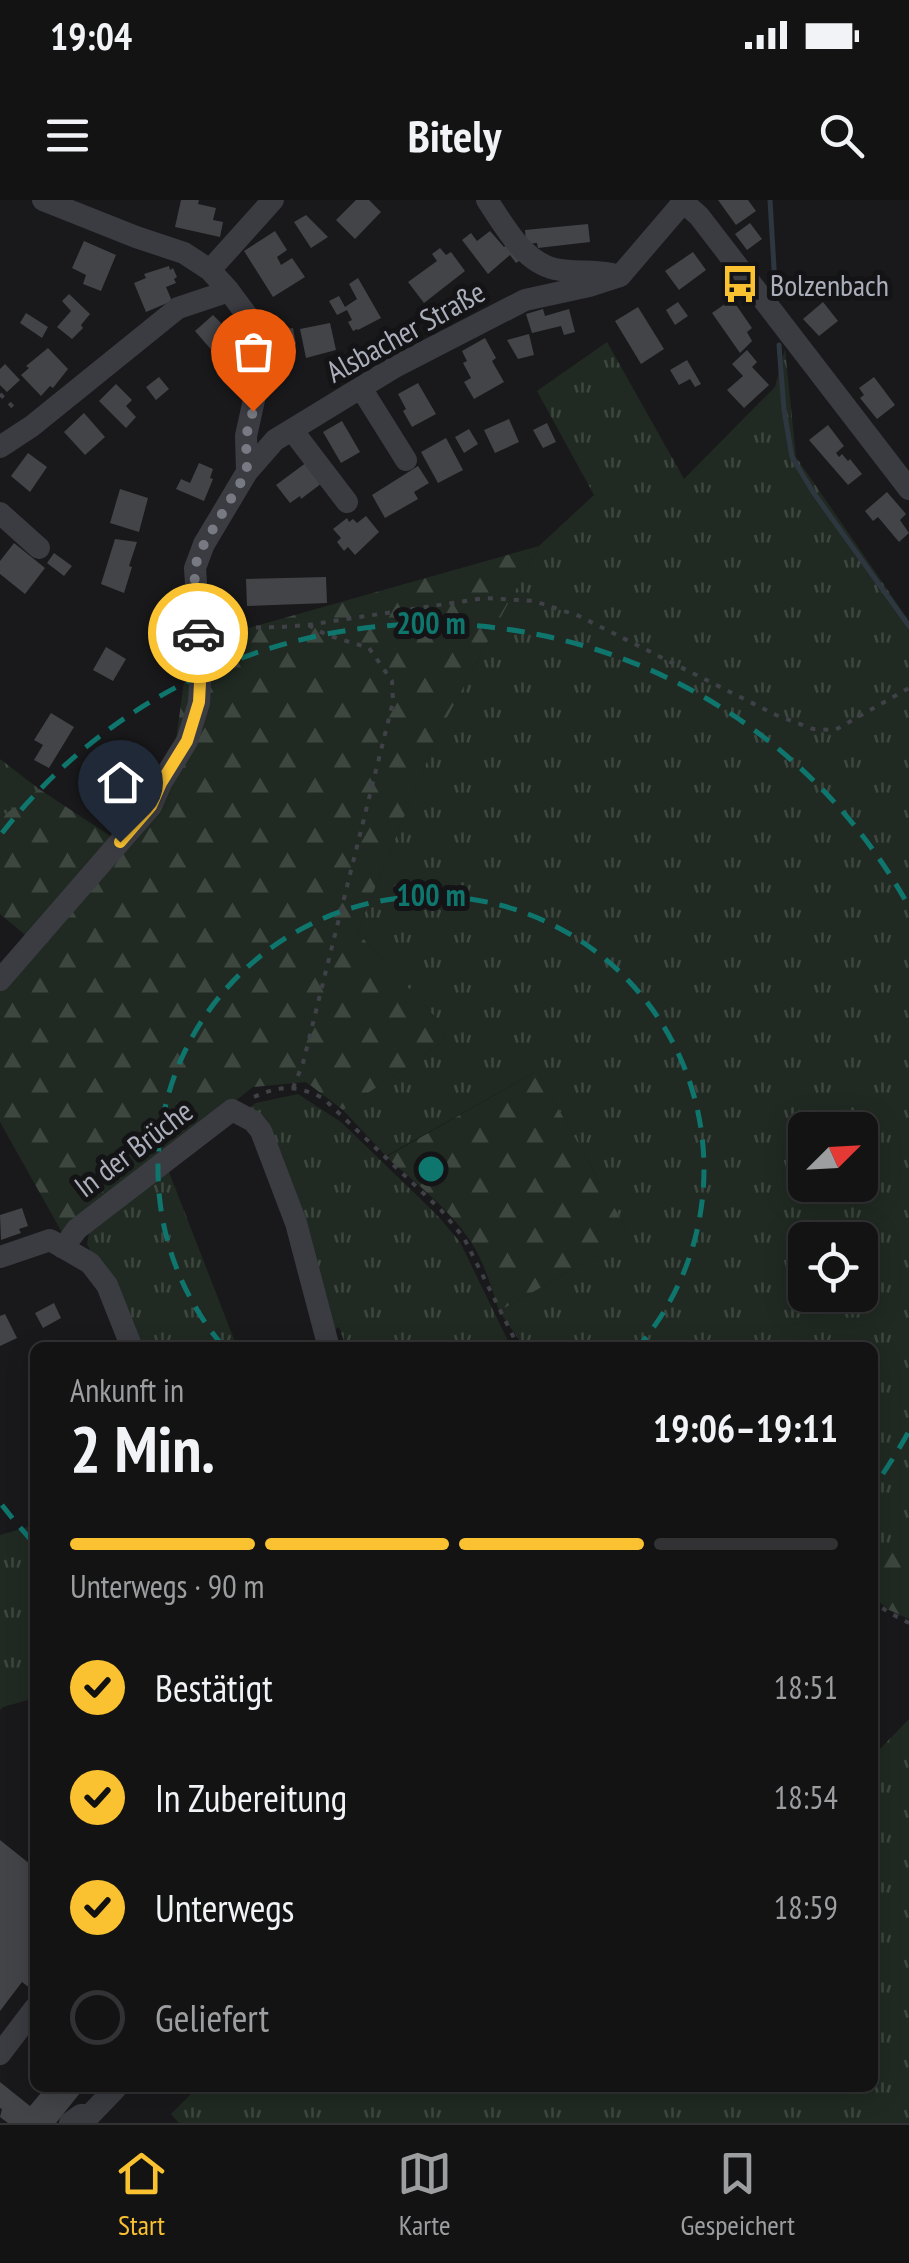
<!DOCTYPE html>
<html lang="de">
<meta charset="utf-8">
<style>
body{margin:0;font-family:"PT Sans Narrow",sans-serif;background:#202022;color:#f1f3f6;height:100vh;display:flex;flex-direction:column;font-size:38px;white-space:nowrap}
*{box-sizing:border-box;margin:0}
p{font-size:32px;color:#9d9ea0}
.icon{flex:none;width:55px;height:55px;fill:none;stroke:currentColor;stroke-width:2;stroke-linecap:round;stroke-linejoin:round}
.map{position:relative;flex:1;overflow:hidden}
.details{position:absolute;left:30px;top:1142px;width:848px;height:750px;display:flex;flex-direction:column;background:#131314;border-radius:15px;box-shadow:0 5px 25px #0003,0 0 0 2px #323234}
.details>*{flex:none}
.needle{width:65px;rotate:66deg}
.buttons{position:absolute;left:788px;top:912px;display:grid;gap:20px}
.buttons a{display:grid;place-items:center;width:90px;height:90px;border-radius:15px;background:#131314;box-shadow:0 5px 25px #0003,0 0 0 2px #323234;font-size:50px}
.pin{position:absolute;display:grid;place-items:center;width:85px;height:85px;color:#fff;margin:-102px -42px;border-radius:50% 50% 50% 0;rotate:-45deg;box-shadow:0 0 10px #0007}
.pin .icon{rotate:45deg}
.courier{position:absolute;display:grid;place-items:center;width:100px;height:100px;margin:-50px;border:8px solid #fac231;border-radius:50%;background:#fff;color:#222;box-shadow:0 2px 12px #0007}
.overview em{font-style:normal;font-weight:700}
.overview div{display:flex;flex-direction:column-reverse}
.overview{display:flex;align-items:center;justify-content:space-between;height:170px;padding:0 40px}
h1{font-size:65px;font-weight:700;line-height:75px}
.bar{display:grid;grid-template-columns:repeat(4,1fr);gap:15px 10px;align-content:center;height:120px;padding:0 40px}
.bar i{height:12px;border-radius:8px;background:#323234}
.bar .selected{background:#fac231}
.bar p{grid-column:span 4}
ol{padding:0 40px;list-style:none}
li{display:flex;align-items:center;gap:30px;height:110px}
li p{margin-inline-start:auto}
li .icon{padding:10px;border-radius:50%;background:#fac231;color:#111;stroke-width:4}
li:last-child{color:#9d9ea0}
li i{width:55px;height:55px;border:5px solid #323234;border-radius:50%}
.status{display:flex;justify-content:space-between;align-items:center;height:70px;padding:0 50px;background:#131314;direction:ltr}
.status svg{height:28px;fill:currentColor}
header{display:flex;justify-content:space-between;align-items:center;height:130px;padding:0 40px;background:#131314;font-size:45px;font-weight:700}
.menu{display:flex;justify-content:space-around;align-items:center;height:140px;border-top:2px solid #323234;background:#131314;font-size:28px;color:#9d9ea0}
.menu a{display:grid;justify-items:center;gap:5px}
.menu .selected{color:#fac231}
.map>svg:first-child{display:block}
.grass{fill:url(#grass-tufts);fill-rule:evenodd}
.forest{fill:url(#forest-firs)}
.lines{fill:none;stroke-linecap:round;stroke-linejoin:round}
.stream{stroke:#2e3740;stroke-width:5}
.building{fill:#434448}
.path{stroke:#3f4147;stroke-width:4;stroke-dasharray:5 8;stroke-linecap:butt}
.minor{stroke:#3b3c42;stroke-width:22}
.done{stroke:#787a83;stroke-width:10;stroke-dasharray:0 18}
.route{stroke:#fac231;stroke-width:12}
.ring{fill:none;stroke:#0f766e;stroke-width:5;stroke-dasharray:18 12}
.labels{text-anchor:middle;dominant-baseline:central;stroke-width:10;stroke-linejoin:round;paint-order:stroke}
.poi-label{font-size:30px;fill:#abafbb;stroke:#141416;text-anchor:start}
.street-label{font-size:30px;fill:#abafbb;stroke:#141416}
.centre{fill:#0f766e;stroke:#141416;stroke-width:5}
.ring-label{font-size:30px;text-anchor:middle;font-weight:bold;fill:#0f766e;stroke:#141416;stroke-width:10;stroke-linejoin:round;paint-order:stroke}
</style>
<div class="status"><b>19:04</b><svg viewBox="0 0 49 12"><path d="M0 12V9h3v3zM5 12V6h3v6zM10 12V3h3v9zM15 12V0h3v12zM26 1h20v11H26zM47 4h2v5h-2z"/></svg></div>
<header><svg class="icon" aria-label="menu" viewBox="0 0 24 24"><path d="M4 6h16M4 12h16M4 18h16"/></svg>Bitely<svg class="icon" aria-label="search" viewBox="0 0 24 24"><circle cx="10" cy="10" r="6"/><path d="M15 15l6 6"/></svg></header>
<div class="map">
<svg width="909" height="1923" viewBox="0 0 909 1923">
<defs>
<pattern id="grass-tufts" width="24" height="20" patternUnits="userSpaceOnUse" patternTransform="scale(2.5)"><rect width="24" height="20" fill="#202a22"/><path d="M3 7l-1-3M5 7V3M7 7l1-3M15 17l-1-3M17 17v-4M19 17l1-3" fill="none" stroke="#3e4640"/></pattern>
<pattern id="forest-firs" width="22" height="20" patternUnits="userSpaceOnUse" patternTransform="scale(2.5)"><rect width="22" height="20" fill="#202a22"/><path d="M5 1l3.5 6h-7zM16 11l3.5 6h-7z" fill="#3e4640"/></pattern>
</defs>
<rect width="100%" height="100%" fill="#19191b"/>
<path class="grass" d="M 607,142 L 684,279 L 775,187 L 785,149 L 796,257 L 909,421 L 909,1335 L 873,1376 L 872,1148 L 524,1147 L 499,1111 L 631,1037 L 537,871 L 386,956 L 343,910 L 446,840 L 434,816 L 357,732 L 438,534 L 539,346 L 594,295 L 537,191 ZM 805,930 L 860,930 L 860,985 L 805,985 ZM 805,1040 L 860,1040 L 860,1095 L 805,1095 Z
M 0,559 L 39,589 L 0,618 Z
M 298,894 L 341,922 L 436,1014 L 460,1042 L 511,1147 L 346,1147 L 339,1127 L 328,1133 L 243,912 L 256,903 Z
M 167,967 L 237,1147 L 139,1147 L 87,1044 L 90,1028 Z
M 35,1325 L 35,1498 L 3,1507 L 0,1510 L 0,1335 Z
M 909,1519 L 909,1923 L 179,1923 L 171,1914 L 197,1888 L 872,1888 L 873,1547 L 879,1550 Z"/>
<path class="forest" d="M 539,346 L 438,534 L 357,732 L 434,816 L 446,840 L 343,910 L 306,882 L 253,887 L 64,1036 L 0,922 L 0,788 L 68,705 L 174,555 L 189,445 Z
M 39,589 L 118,641 L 30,739 L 0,714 L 0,618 Z
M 537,871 L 631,1037 L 499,1111 C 491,1086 484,1061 469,1039 C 447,1007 415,982 386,957 Z
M 909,1334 L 909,1419 L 889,1410 L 873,1397 L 872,1376 Z"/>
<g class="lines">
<path class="stream" d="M 770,0 L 776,102
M 779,145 L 784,210 L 792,257 L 813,292 L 909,426"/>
</g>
<path class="building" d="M 181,0 L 199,0 L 198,4 L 216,8 L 213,20 L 223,22 L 220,37 L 175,27 Z
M 356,0 L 369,0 L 381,12 L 355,39 L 336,20 Z
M 718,0 L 748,0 L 756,11 L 736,25 Z
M 306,15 L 328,37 L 311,48 L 294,22 Z
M 750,23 L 762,39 L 747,50 L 735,34 Z
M 588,24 L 590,42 L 538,48 L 537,43 L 526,44 L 525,30 Z
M 275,31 L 287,50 L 277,57 L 281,65 L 292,58 L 305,77 L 273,97 L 244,51 Z
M 490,31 L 504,47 L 510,43 L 522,59 L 516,63 L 510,55 L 488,74 L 462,40 L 471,33 L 477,41 Z
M 84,41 L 116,55 L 101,91 L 83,84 L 86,75 L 72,68 Z
M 440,48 L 446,55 L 451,52 L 465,71 L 424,103 L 408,82 L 437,61 L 432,54 Z
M 693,52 L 706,70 L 679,90 L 665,71 Z
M 169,66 L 170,70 L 173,68 L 177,77 L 174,79 L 176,83 L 166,87 L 172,101 L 146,112 L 134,83 L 146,78 L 144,74 Z
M 358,78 L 381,118 L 358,130 L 357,129 L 353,131 L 348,122 L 352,120 L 347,110 L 337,115 L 329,101 L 339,96 L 345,107 L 357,99 L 349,84 Z
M 69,94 L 90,114 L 81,125 L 83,128 L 72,139 L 57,127 L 71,111 L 62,101 Z
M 732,99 L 752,128 L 747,132 L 752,141 L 740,153 L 712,113 Z
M 678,102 L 688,116 L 675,125 L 666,110 Z
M 823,102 L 838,121 L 819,136 L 803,119 Z
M 638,107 L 664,149 L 641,164 L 615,121 Z
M 543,109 L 545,116 L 569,109 L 575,132 L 564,135 L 561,126 L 532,133 L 526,114 Z
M 26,113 L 48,127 L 42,138 L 20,123 Z
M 213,115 L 225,127 L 222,129 L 244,153 L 227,168 L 195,131 Z
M 330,123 L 336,150 L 306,158 L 300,129 Z
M 293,128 L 296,144 L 280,147 L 276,131 Z
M 529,134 L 534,155 L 518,159 L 507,140 Z
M 485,138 L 496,158 L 492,161 L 504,182 L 474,199 L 464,182 L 471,178 L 463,163 L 467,161 L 462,151 Z
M 48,148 L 68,169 L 53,188 L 50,186 L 41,196 L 21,175 L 29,168 L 26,166 Z
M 747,150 L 757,162 L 752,167 L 769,185 L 744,208 L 727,190 L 743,176 L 732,164 Z
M 687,160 L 701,184 L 695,187 L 690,179 L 679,185 L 670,170 Z
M 5,164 L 20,180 L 7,192 L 0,185 L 0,169 Z
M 159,177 L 169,189 L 156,200 L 146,187 Z
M 874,177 L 895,205 L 877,219 L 860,198 L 864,195 L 859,188 Z
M 418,183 L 436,214 L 412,227 L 403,211 L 406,209 L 398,194 Z
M 116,184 L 132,200 L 126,206 L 136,217 L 126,228 L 99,201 Z
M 84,213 L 105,237 L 85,255 L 64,232 Z
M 509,219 L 519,242 L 495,253 L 484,230 Z
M 342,221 L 360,252 L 341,263 L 323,232 Z
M 547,223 L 556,242 L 543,248 L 533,230 Z
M 828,225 L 844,246 L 836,253 L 839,257 L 842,254 L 848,261 L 850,259 L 862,274 L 848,285 L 809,240 Z
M 469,229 L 478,244 L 464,253 L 455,237 Z
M 446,238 L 463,270 L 438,283 L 421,252 Z
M 28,253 L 47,267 L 30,292 L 11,276 Z
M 307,262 L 322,283 L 301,299 L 300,296 L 290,303 L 276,285 Z
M 199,263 L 213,269 L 210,278 L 213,279 L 204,301 L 176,289 L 181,279 L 190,283 Z
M 418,266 L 429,283 L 414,292 L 418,299 L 385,318 L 372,295 Z
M 120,289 L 148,298 L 139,332 L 110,323 Z
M 887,292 L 906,314 L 900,320 L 909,333 L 899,342 L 878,317 L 873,321 L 865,311 Z
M 366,316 L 379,332 L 355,355 L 348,347 L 344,351 L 337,342 L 341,338 L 333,329 L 347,318 L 349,322 L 353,319 L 357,323 Z
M 115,339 L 137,342 L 129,366 L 132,367 L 124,393 L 101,384 Z
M 14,343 L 45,368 L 25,394 L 0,374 L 0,361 Z
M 54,353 L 72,366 L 64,376 L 47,363 Z
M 326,377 L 327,403 L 247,406 L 246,379 Z
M 106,447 L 126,459 L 113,481 L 93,470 Z
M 51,513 L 74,527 L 49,568 L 34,560 L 43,545 L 34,540 Z
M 105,563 L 122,575 L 113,588 L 120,593 L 107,612 L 85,597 L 100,576 L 97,575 Z
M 22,1008 L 28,1026 L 19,1029 L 21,1033 L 1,1040 L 0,1015 Z
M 54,1103 L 61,1118 L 43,1128 L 35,1113 Z
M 5,1114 L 17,1138 L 0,1146 L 0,1116 Z
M 0,1640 L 35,1668 L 35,1783 L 31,1789 L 22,1782 L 0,1811 Z
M 0,1882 L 30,1906 L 45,1888 L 84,1888 L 56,1923 L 8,1923 L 0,1917 L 2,1909 L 0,1908 Z"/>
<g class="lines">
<path class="path" d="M 0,194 L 18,212
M 217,428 L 281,427 L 307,425 L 485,398 L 534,401 L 579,416 L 776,515 L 813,529 L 835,530 L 909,488
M 293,888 L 303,863 L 393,502 L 392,481 L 369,448 L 327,435 L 308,425
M 254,897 C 281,885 296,885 323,898 L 441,1010 L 464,1038 L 519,1148
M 872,1400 L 888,1412 L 909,1423"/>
<path class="minor" d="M 43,0 L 136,37 L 184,53 L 210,70 L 229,91 L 255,126 L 259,153 L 258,182 L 246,236 L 247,272
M 487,0 C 504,25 523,62 555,69 C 573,73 593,70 612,74
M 681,0 L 699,16 L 909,289
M 210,70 L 273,0
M 361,188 L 406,260
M 292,230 L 347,302
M 0,247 L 32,226 L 178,108 L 229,91
M 0,313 L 39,348
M 0,780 L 151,606 L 161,583 L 187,541 L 199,503 L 201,463 L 195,368 L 204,344 L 247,272 L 275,240 L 393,168 L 525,100 L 589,86 L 620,76 L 685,0
M 63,1048 L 77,1029 L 232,910 L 253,921 L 261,931 L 296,1023 L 329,1148
M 0,1057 L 50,1040 L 90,1063 L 107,1085 L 132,1148
M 0,1854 L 35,1808
M 70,1923 L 81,1915 L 90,1915 L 116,1888"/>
</g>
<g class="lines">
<path class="done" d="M 198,433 L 194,368 L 204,344 L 247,272 L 246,236 L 253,211"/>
<path class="route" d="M 120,642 L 151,606 L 161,583 L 187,541 L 199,502 L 201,463 L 198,433"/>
</g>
<g class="ring">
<path d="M223 1146A273 273 0 1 1 639 1146"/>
<path d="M908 1233A545 545 0 0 1 875 1285M32 1341A545 545 0 0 1 2 1305M2 633A545 545 0 0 1 908 705"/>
</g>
<defs>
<g id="bus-bare" transform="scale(3)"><path d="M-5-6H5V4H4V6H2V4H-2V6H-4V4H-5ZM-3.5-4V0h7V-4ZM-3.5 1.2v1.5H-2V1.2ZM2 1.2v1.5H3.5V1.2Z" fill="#fac231" stroke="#141416" stroke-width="2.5" paint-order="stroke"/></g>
</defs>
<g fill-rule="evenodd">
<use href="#bus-bare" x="740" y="84"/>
</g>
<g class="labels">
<g class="poi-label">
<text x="770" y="84">Bolzenbach</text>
</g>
<g class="street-label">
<text transform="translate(405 131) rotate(-29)">Alsbacher Straße</text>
<text transform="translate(133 948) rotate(-37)">In der Brüche</text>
</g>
</g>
<circle cx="431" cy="969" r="15" class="centre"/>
<g class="ring-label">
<text x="431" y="434">200 m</text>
<text x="431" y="706">100 m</text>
</g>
</svg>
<div class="buttons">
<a><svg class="needle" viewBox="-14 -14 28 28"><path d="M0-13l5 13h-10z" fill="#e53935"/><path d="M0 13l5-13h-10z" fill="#9d9ea0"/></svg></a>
<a><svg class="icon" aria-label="locate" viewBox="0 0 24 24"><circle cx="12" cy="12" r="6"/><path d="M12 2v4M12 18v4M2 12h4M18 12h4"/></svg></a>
</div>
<div class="pin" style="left:253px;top:211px;background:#ea580c"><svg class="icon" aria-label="bag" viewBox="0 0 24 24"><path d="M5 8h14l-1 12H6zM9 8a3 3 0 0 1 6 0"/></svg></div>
<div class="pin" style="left:120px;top:642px;background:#1f2937"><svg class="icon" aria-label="home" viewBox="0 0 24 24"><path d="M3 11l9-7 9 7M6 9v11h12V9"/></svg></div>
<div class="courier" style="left:198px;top:433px"><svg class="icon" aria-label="car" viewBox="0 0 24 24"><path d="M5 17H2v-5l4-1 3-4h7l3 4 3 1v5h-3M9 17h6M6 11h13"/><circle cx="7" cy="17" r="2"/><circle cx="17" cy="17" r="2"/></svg></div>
<section class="details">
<div class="overview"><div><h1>2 Min.</h1><p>Ankunft in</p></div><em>19:06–19:11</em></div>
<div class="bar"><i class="selected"></i><i class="selected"></i><i class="selected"></i><i></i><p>Unterwegs · 90 m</p></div>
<ol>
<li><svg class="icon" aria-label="check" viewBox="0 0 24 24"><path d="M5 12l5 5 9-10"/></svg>Bestätigt<p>18:51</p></li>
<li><svg class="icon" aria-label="check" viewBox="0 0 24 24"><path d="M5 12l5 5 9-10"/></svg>In Zubereitung<p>18:54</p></li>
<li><svg class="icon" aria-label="check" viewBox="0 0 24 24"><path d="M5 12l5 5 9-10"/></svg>Unterwegs<p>18:59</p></li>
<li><i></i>Geliefert</li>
</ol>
</section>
</div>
<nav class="menu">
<a class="selected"><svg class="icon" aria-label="home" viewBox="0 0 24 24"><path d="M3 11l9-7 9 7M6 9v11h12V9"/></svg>Start</a>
<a><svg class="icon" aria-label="map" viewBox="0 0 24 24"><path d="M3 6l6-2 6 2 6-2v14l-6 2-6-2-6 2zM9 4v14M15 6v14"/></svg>Karte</a>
<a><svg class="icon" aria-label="saved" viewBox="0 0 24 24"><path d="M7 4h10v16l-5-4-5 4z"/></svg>Gespeichert</a>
</nav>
